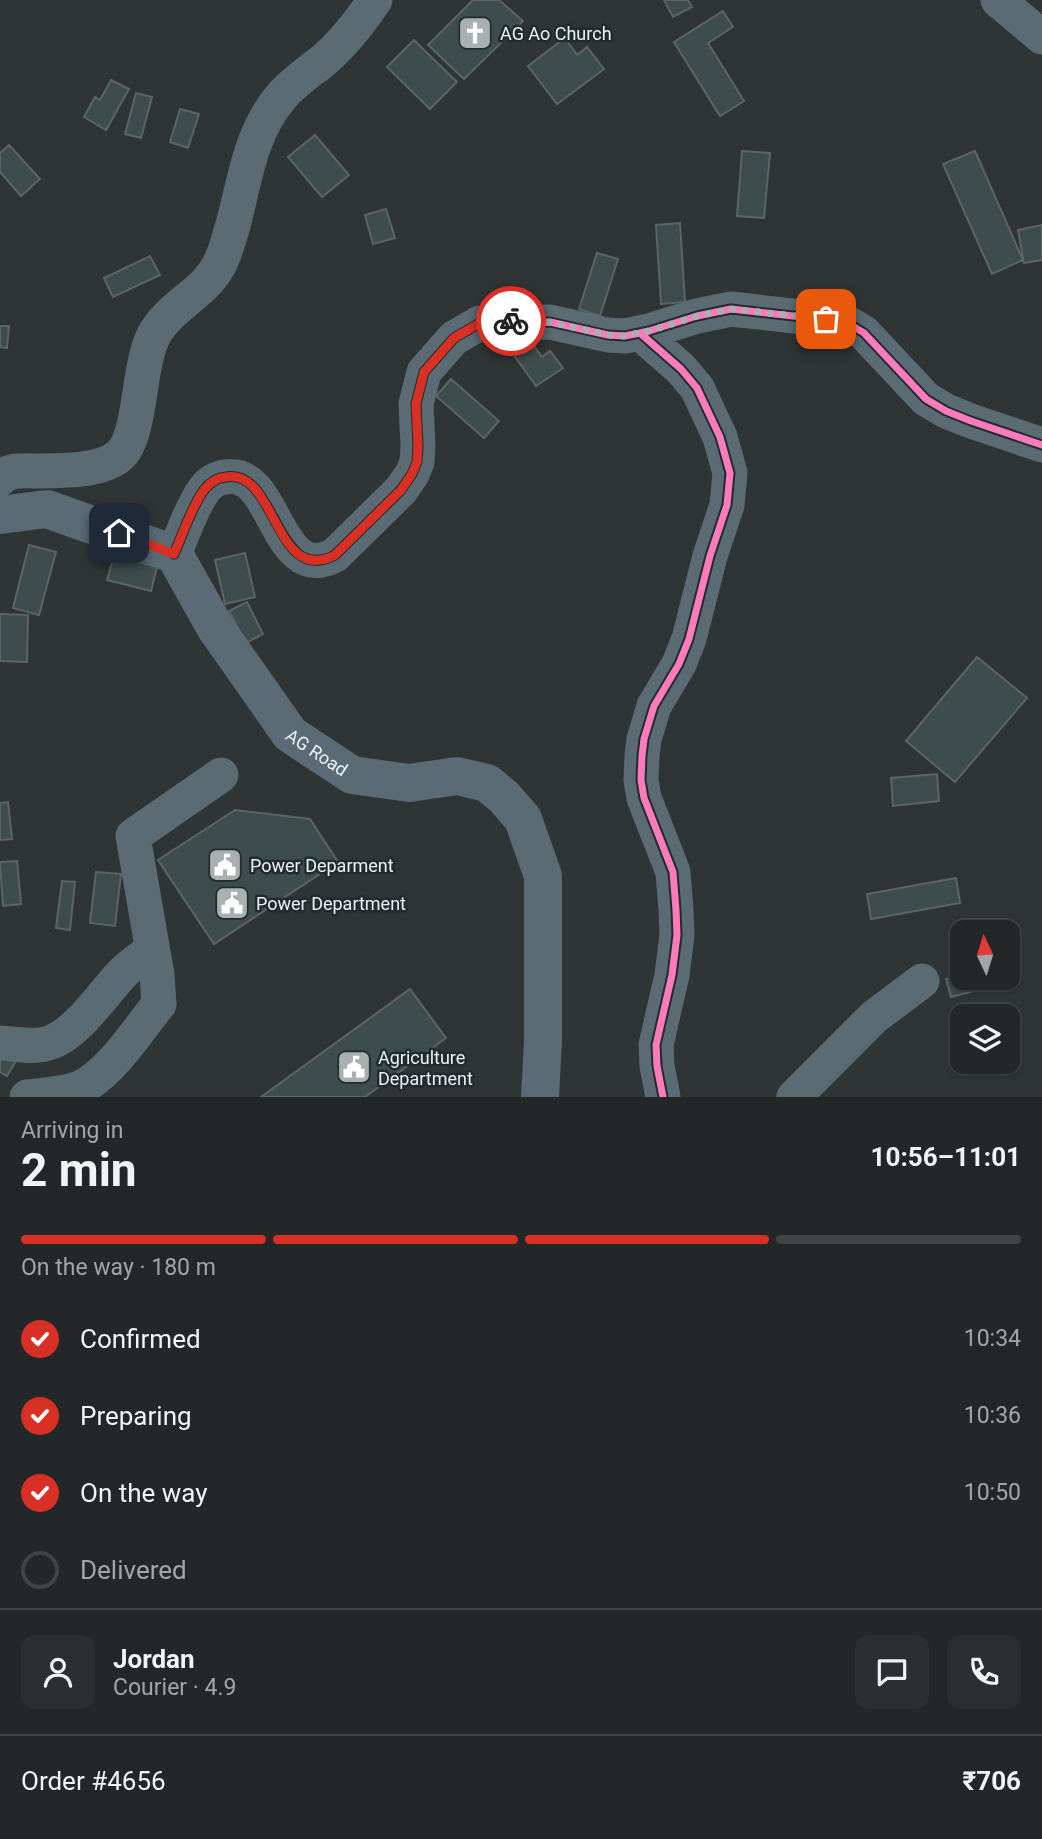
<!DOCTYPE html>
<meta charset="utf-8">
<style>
body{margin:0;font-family:Roboto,sans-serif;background:#2b2f30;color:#f1f3f6;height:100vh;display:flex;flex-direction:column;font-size:26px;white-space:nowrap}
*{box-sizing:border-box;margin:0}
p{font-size:23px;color:#a3a5a8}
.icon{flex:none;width:38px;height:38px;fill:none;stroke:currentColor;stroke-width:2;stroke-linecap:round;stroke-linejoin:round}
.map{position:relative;height:1097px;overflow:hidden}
.panel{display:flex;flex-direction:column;background:#232728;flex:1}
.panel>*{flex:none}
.needle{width:46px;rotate:356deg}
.tools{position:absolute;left:950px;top:920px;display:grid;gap:14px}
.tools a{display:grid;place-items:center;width:70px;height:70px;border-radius:14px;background:#232728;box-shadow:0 2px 5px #0004,0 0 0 2px #404445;font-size:35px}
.pin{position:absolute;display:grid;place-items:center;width:60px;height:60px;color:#fff;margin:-30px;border-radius:14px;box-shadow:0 4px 10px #0006}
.courier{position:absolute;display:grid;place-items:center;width:70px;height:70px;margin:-35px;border:5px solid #d93025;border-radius:50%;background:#fff;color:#222;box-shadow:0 2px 9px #0007}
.head em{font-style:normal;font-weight:700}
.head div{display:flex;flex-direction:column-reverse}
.head{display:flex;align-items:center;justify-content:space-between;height:119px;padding:0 21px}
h1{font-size:46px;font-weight:700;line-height:52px}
.bar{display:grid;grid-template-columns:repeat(4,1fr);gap:10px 7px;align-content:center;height:84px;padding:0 21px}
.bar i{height:9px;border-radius:5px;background:#404445}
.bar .active{background:#d93025}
.bar p{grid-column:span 4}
.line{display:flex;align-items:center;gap:18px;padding:0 21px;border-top:2px solid #404445}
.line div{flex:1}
.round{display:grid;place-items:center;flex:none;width:74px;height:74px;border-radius:14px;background:#2b2f30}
ol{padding:0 21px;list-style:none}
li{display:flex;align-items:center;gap:21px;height:77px}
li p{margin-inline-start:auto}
li .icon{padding:7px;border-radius:50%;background:#d93025;color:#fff;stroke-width:4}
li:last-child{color:#a3a5a8}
li i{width:38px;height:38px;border:4px solid #404445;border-radius:50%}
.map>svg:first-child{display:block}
.building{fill:#3d4c4c;stroke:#5e6363;stroke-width:2}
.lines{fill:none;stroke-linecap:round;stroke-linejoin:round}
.minor{stroke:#5a6b74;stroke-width:35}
.major{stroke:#5a6b75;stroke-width:38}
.cycleway-casing{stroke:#222c2e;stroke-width:11}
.cycleway{stroke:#fd7abc;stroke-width:7}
.done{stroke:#a9b0b0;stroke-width:7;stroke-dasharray:0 12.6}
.route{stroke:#d93025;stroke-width:9}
.labels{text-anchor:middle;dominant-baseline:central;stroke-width:5;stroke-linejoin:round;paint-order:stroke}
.poi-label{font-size:18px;fill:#ebf2f3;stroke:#222c2e;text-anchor:start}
.street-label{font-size:18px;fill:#ebf2f3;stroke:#222c2e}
</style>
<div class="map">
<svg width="1042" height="1097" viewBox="0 0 1042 1097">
<rect width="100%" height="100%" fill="#2f3435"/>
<path class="building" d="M 473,0 L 499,0 L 523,21 L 464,79 L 428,45 Z
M 664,0 L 688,0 L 692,7 L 673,17 Z
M 723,11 L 733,27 L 708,43 L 744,101 L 720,116 L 674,42 Z
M 565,38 L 577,55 L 587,47 L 604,69 L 557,104 L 528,66 Z
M 414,40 L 457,82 L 430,109 L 387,67 Z
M 111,80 L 129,89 L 106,130 L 84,117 L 95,97 L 100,100 Z
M 136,93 L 152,97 L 141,138 L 125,134 Z
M 180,109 L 199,114 L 188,148 L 170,142 Z
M 315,135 L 349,175 L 322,197 L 288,157 Z
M 9,145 L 40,179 L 21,196 L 0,172 L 0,153 Z
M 742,151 L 770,153 L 764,218 L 737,216 Z
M 975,151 L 1023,260 L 992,274 L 943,164 Z
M 386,209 L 395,238 L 373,244 L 365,215 Z
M 680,223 L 685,302 L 661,304 L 656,225 Z
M 1042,225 L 1042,260 L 1024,263 L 1018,230 Z
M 597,253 L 618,259 L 600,316 L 579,309 Z
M 150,256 L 160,275 L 113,297 L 104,278 Z
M 0,326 L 9,326 L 7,348 L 0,347 Z
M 526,335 L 542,357 L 550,351 L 563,368 L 536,386 L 508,347 Z
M 451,379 L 499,421 L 484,438 L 436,396 Z
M 29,545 L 56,552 L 39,615 L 13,608 Z
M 245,553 L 255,597 L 225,604 L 215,560 Z
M 114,556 L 157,567 L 151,591 L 107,580 Z
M 247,602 L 263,634 L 246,643 L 229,611 Z
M 0,614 L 28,615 L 27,662 L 0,661 Z
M 977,657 L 1027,698 L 955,782 L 906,741 Z
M 937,774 L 939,801 L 893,806 L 891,778 Z
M 8,802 L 12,839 L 0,840 L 0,803 Z
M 235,810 L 310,819 L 338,862 L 214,944 L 158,860 Z
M 17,861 L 21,904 L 3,906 L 0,862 Z
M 96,872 L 121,874 L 115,926 L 90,923 Z
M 956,878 L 960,903 L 871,919 L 867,894 Z
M 62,881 L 75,882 L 70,930 L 56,928 Z
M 962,950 L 962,966 L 954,968 L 950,953 Z
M 962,975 L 962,978 L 986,978 L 989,987 L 951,997 L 946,979 Z
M 410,989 L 446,1038 L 365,1097 L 261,1097 Z
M 0,1043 L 20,1054 L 7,1076 L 0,1072 Z"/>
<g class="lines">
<path class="minor" d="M 998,0 L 1042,37
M 640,333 L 681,369 L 697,388 L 720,437 L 730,473 L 727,505 L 710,556 L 689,639 L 679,664 L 654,706 L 644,739 L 642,756 L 641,780 L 644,798 L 673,872 L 676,910 L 677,935 L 672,975 L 656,1045 L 657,1066 L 663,1097
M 0,479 L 5,474 L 16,471 C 43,470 97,475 119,456 C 142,437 137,367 154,335 C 170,305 207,293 221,261 C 244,208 241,145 280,98 C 292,83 309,72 324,60 C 344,43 360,22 375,0
M 174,554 C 183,534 191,508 204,490 C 210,482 216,478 226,477 C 277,468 275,587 335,555 L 401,490 L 412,474 L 417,462 L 418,446 L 416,404 L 424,372 L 454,338 L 480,323 L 550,322 L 608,335 L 625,336 L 649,331 L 697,316 L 731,309 L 846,322 L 864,333 L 926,399 L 946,411 L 971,421 L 1042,445
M 0,1043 C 15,1044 34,1048 49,1043 C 76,1034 100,998 119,977 C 128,966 141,958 152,950
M 27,1097 C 45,1095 69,1094 86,1085 C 115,1067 138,1030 159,1004 L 157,975 L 133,836 L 221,775
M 794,1097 L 874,1017 L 922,981"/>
<path class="major" id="s1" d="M 0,515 L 47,509 L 174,554 L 215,627 L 290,734 L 352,775 L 409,783 L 457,776 L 487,783 L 504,797 L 523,819 L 543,876 L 543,1041 L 540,1097"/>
<g class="cycleway-casing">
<path id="cycleway" d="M 640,333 L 681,369 L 697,388 L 720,437 L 730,473 L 727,505 L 710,556 L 689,639 L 679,664 L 654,706 L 644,739 L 642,756 L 641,780 L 644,798 L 673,872 L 676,910 L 677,935 L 672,975 L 656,1045 L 657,1066 L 663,1097
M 174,554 C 183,534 191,508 204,490 C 210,482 216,478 226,477 C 277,468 275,587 335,555 L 401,490 L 412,474 L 417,462 L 418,446 L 416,404 L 424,372 L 454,338 L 480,323 L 550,322 L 608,335 L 625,336 L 649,331 L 697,316 L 731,309 L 846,322 L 864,333 L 926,399 L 946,411 L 971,421 L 1042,445"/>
</g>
<use href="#cycleway" class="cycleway"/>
</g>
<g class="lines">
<path class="done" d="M 511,321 L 550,322 L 608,335 L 625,336 L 649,331 L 697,316 L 731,309 L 826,319"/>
<path class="route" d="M 119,533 L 174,554 C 183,534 191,508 204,490 C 210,482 216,478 226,477 C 277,468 274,587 335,555 L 401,490 L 412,474 L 417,462 L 418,446 L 416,404 L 424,372 L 454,338 L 480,323 L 511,321"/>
</g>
<defs>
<g id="church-square" transform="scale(1.75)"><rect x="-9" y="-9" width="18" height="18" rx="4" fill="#a9b0b0" stroke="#222c2e"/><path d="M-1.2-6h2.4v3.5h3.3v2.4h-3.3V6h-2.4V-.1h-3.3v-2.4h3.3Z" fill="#fff"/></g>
<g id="civic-square" transform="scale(1.75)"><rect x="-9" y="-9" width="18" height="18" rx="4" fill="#a9b0b0" stroke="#222c2e"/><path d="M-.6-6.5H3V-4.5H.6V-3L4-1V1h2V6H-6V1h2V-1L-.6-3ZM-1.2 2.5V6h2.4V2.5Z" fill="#fff"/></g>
</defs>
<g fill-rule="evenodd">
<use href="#church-square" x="475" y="33"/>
<use href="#civic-square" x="225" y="865"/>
<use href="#civic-square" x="232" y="903"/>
<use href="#civic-square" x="354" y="1067"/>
</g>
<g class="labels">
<g class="poi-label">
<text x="500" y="33">AG Ao Church</text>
<text x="250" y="865">Power Deparment</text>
<text x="256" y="903">Power Department</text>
<text x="378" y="1057">Agriculture<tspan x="378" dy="21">Department</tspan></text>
</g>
<g class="street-label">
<text stroke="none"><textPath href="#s1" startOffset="429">AG Road</textPath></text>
</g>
</g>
</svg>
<div class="tools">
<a><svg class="needle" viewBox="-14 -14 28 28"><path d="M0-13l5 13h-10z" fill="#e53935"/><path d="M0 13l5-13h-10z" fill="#a3a5a8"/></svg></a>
<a><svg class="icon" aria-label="layers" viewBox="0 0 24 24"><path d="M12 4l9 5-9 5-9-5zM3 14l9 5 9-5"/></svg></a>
</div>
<div class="pin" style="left:826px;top:319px;background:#ea580c"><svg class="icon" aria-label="bag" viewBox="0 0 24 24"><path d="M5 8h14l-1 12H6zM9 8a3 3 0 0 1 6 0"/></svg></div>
<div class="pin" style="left:119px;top:533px;background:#1f2937"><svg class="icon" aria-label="home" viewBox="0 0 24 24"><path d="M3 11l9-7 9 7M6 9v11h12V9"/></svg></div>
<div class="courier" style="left:511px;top:321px"><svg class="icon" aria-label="bike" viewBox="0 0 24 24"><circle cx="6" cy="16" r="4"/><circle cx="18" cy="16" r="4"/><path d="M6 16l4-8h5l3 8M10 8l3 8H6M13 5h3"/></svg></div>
</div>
<section class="panel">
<div class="head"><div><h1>2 min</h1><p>Arriving in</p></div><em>10:56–11:01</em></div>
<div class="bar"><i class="active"></i><i class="active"></i><i class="active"></i><i></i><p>On the way · 180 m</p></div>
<ol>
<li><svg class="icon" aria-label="check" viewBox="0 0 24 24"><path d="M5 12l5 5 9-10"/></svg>Confirmed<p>10:34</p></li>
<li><svg class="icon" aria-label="check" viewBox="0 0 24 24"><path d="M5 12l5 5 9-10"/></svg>Preparing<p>10:36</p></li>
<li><svg class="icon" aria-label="check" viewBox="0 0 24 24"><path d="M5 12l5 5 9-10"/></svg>On the way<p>10:50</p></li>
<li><i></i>Delivered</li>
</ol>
<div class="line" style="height:126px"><a class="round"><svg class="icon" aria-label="person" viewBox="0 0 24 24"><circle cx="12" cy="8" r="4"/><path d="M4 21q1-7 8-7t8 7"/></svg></a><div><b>Jordan</b><p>Courier · 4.9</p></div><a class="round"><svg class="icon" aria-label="chat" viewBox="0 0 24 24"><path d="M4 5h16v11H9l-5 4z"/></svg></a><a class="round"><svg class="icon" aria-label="phone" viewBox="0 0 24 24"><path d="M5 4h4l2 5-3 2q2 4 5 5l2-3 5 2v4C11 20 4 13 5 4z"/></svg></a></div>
<div class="line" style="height:91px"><div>Order #4656</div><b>₹706</b></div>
</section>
